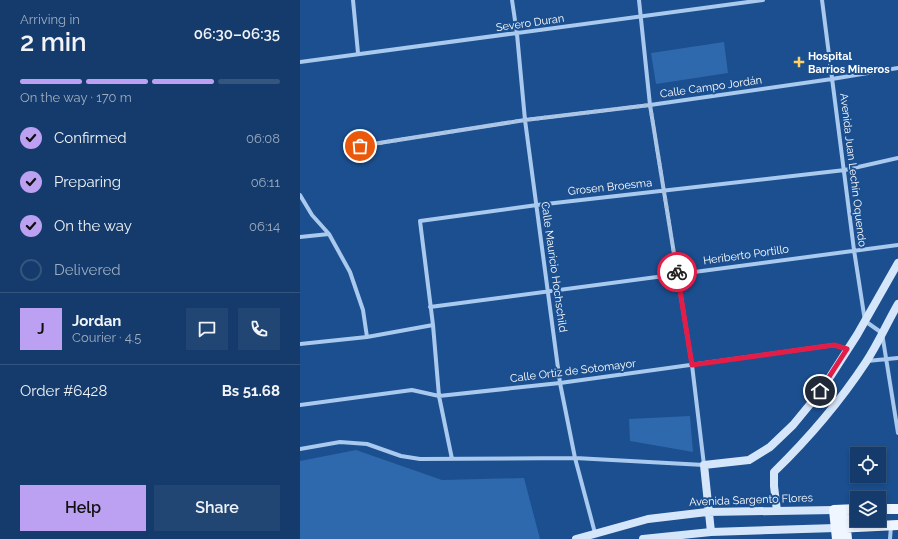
<!DOCTYPE html>
<meta charset="utf-8">
<style>
body{margin:0;font-family:Raleway,sans-serif;background:#214673;color:#f1f3f6;height:100vh;display:flex;flex-direction:column;font-size:15px;white-space:nowrap}
*{box-sizing:border-box;margin:0}
p{font-size:13px;color:#9dadc1}
.icon{flex:none;width:22px;height:22px;fill:none;stroke:currentColor;stroke-width:2;stroke-linecap:round;stroke-linejoin:round}
.map{position:relative;flex:1;overflow:hidden}
.sheet{display:flex;flex-direction:column;background:#143b6b;width:300px}
.sheet>*{flex:none}
.controls{position:absolute;left:550px;top:447px;display:grid;gap:8px}
.controls a{display:grid;place-items:center;width:36px;height:36px;border-radius:0px;background:#143b6b;box-shadow:0 2px 6px #0003,0 0 0 1px #33557e;font-size:20px}
.pin{position:absolute;display:grid;place-items:center;width:34px;height:34px;color:#fff;margin:-17px;border:2px solid #fff;border-radius:50%;box-shadow:0 1px 4px #0007}
.courier{position:absolute;display:grid;place-items:center;width:40px;height:40px;margin:-20px;border:3px solid #e11d48;border-radius:50%;background:#fff;color:#222;box-shadow:0 1px 5px #0007}
.summary em{font-style:normal;font-weight:600}
.summary div{display:flex;flex-direction:column-reverse}
.summary{display:flex;align-items:center;justify-content:space-between;height:68px;padding:0 20px}
h1{font-size:26px;font-weight:600;line-height:30px}
.bar{display:grid;grid-template-columns:repeat(4,1fr);gap:6px 4px;align-content:center;height:48px;padding:0 20px}
.bar i{height:5px;border-radius:3px;background:#33557e}
.bar .on{background:#bca0f2}
.bar p{grid-column:span 4}
.line{display:flex;align-items:center;gap:10px;padding:0 20px;border-top:1px solid #33557e}
.line div{flex:1}
.round{display:grid;place-items:center;flex:none;width:42px;height:42px;border-radius:0px;background:#214673}
ol{padding:0 20px;list-style:none}
li{display:flex;align-items:center;gap:12px;height:44px}
li p{margin-inline-start:auto}
li .icon{padding:4px;border-radius:50%;background:#bca0f2;color:#111;stroke-width:4}
li:last-child{color:#9dadc1}
li i{width:22px;height:22px;border:2px solid #33557e;border-radius:50%}
.cta{display:flex;gap:8px;margin-top:auto;padding:8px 20px}
.cta a{flex:1;height:46px;border-radius:0px;background:#bca0f2;color:#111;font-size:16px;font-weight:600;line-height:46px;text-align:center}
.cta a+a{background:#214673;color:#f1f3f6}
main{display:flex;flex:1;min-height:0}
.map>svg:first-child{display:block}
.green{fill:#2e69ad}
.lines{fill:none;stroke-linecap:round;stroke-linejoin:round}
.street{stroke:#a9c9ee;stroke-width:4}
.secondary{stroke:#d6e6fa;stroke-width:8}
.primary{stroke:#f0f6ff;stroke-width:10}
.done{stroke:#afc1d8;stroke-width:4;stroke-dasharray:0 7.2}
.route{stroke:#e11d48;stroke-width:5}
.poi-dot{fill:#ffd166;stroke:#1b4f8f;stroke-width:1.5}
.labels{text-anchor:middle;dominant-baseline:central;stroke-width:4;stroke-linejoin:round;paint-order:stroke}
.street-label{font-size:11px;fill:#fff;stroke:#1b4f8f}
.poi-label{font-size:11px;font-weight:bold;fill:#fff;stroke:#1b4f8f;text-anchor:start}
</style>
<main>
<section class="sheet">
<div class="summary"><div><h1>2 min</h1><p>Arriving in</p></div><em>06:30–06:35</em></div>
<div class="bar"><i class="on"></i><i class="on"></i><i class="on"></i><i></i><p>On the way · 170 m</p></div>
<ol>
<li><svg class="icon" aria-label="check" viewBox="0 0 24 24"><path d="M5 12l5 5 9-10"/></svg>Confirmed<p>06:08</p></li>
<li><svg class="icon" aria-label="check" viewBox="0 0 24 24"><path d="M5 12l5 5 9-10"/></svg>Preparing<p>06:11</p></li>
<li><svg class="icon" aria-label="check" viewBox="0 0 24 24"><path d="M5 12l5 5 9-10"/></svg>On the way<p>06:14</p></li>
<li><i></i>Delivered</li>
</ol>
<div class="line" style="height:72px"><b class="round" style="background:#bca0f2;color:#111">J</b><div><b>Jordan</b><p>Courier · 4.5</p></div><a class="round"><svg class="icon" aria-label="chat" viewBox="0 0 24 24"><path d="M4 5h16v11H9l-5 4z"/></svg></a><a class="round"><svg class="icon" aria-label="phone" viewBox="0 0 24 24"><path d="M5 4h4l2 5-3 2q2 4 5 5l2-3 5 2v4C11 20 4 13 5 4z"/></svg></a></div>
<div class="line" style="height:52px"><div>Order #6428</div><b>Bs 51.68</b></div>
<div class="cta"><a>Help</a><a>Share</a></div>
</section>
<div class="map">
<svg width="598" height="539" viewBox="0 0 598 539">
<rect width="100%" height="100%" fill="#1b4f8f"/>
<path class="green" d="M 424,42 L 428,73 L 356,84 L 351,53 Z
M 390,416 L 393,452 L 330,441 L 329,419 Z
M 56,450 L 142,480 L 224,478 L 240,539 L 0,539 L 0,461 Z"/>
<g class="lines">
<path class="street" d="M 53,0 L 58,53
M 212,0 L 217,34 L 225,120 L 260,383 L 275,458 L 295,533
M 522,0 L 554,250 L 565,321 L 582,333 L 598,433
M 0,62 L 463,0
M 60,146 L 225,120 L 350,105 L 532,79 L 598,68
M 0,195 L 12,215 L 29,234 L 50,272 L 63,310 L 67,337
M 0,237 L 29,234
M 130,307 L 598,245
M 0,344 L 67,337 L 133,325
M 567,361 L 598,358
M 0,405 L 112,390 L 139,396 L 260,383 L 534,345 L 547,349
M 0,449 L 40,442 L 67,444 L 101,456 L 120,459 L 275,458 L 404,465 L 392,365 L 350,105 L 339,0
M 152,459 L 139,396 L 133,325 L 120,221 L 237,205 L 545,170 L 598,158
M 590,539 L 591,526"/>
<path class="secondary" d="M 477,511 L 474,486 L 474,472 C 509,438 539,403 566,362 C 578,344 587,323 598,304
M 411,532 L 404,465 L 449,460 L 470,447 L 493,425 L 521,391 L 557,335 L 598,263
M 276,539 L 348,519 L 407,512 L 534,510
M 343,539 L 411,532 L 536,528"/>
<path class="primary" d="M 579,509 L 598,509
M 544,510 L 547,539
M 536,528 L 598,525
M 537,539 L 534,510 L 557,509"/>
</g>
<g class="lines">
<path class="done" d="M 60,146 L 225,120 L 350,105 L 377,272"/>
<path class="route" d="M 377,272 L 392,365 L 534,345 L 547,349 L 520,391"/>
</g>
<path class="poi-dot" d="M497 56h4v4h4v4h-4v4h-4v-4h-4v-4h4z"/>
<g class="labels">
<g class="street-label">
<text transform="translate(230 23) rotate(-8)">Severo Duran</text>
<text transform="translate(411 87) rotate(-8)">Calle Campo Jordán</text>
<text transform="translate(553 170) rotate(83)">Avenida Juan Lechín Oquendo</text>
<text transform="translate(310 187) rotate(-6)">Grosen Broesma</text>
<text transform="translate(446 255) rotate(-8)">Heriberto Portillo</text>
<text transform="translate(254 267) rotate(82)">Calle Mauricio Hochschild</text>
<text transform="translate(273 371) rotate(-7)">Calle Ortiz de Sotomayor</text>
<text transform="translate(451 500) rotate(-2)">Avenida Sargento Flores</text>
</g>
<g class="poi-label">
<text x="508" y="56">Hospital<tspan x="508" dy="13">Barrios Mineros</tspan></text>
</g>
</g>
</svg>
<div class="controls">
<a><svg class="icon" aria-label="locate" viewBox="0 0 24 24"><circle cx="12" cy="12" r="6"/><path d="M12 2v4M12 18v4M2 12h4M18 12h4"/></svg></a>
<a><svg class="icon" aria-label="layers" viewBox="0 0 24 24"><path d="M12 4l9 5-9 5-9-5zM3 14l9 5 9-5"/></svg></a>
</div>
<div class="pin" style="left:60px;top:146px;background:#ea580c"><svg class="icon" aria-label="bag" viewBox="0 0 24 24"><path d="M5 8h14l-1 12H6zM9 8a3 3 0 0 1 6 0"/></svg></div>
<div class="pin" style="left:520px;top:391px;background:#1f2937"><svg class="icon" aria-label="home" viewBox="0 0 24 24"><path d="M3 11l9-7 9 7M6 9v11h12V9"/></svg></div>
<div class="courier" style="left:377px;top:272px"><svg class="icon" aria-label="bike" viewBox="0 0 24 24"><circle cx="6" cy="16" r="4"/><circle cx="18" cy="16" r="4"/><path d="M6 16l4-8h5l3 8M10 8l3 8H6M13 5h3"/></svg></div>
</div>
</main>
